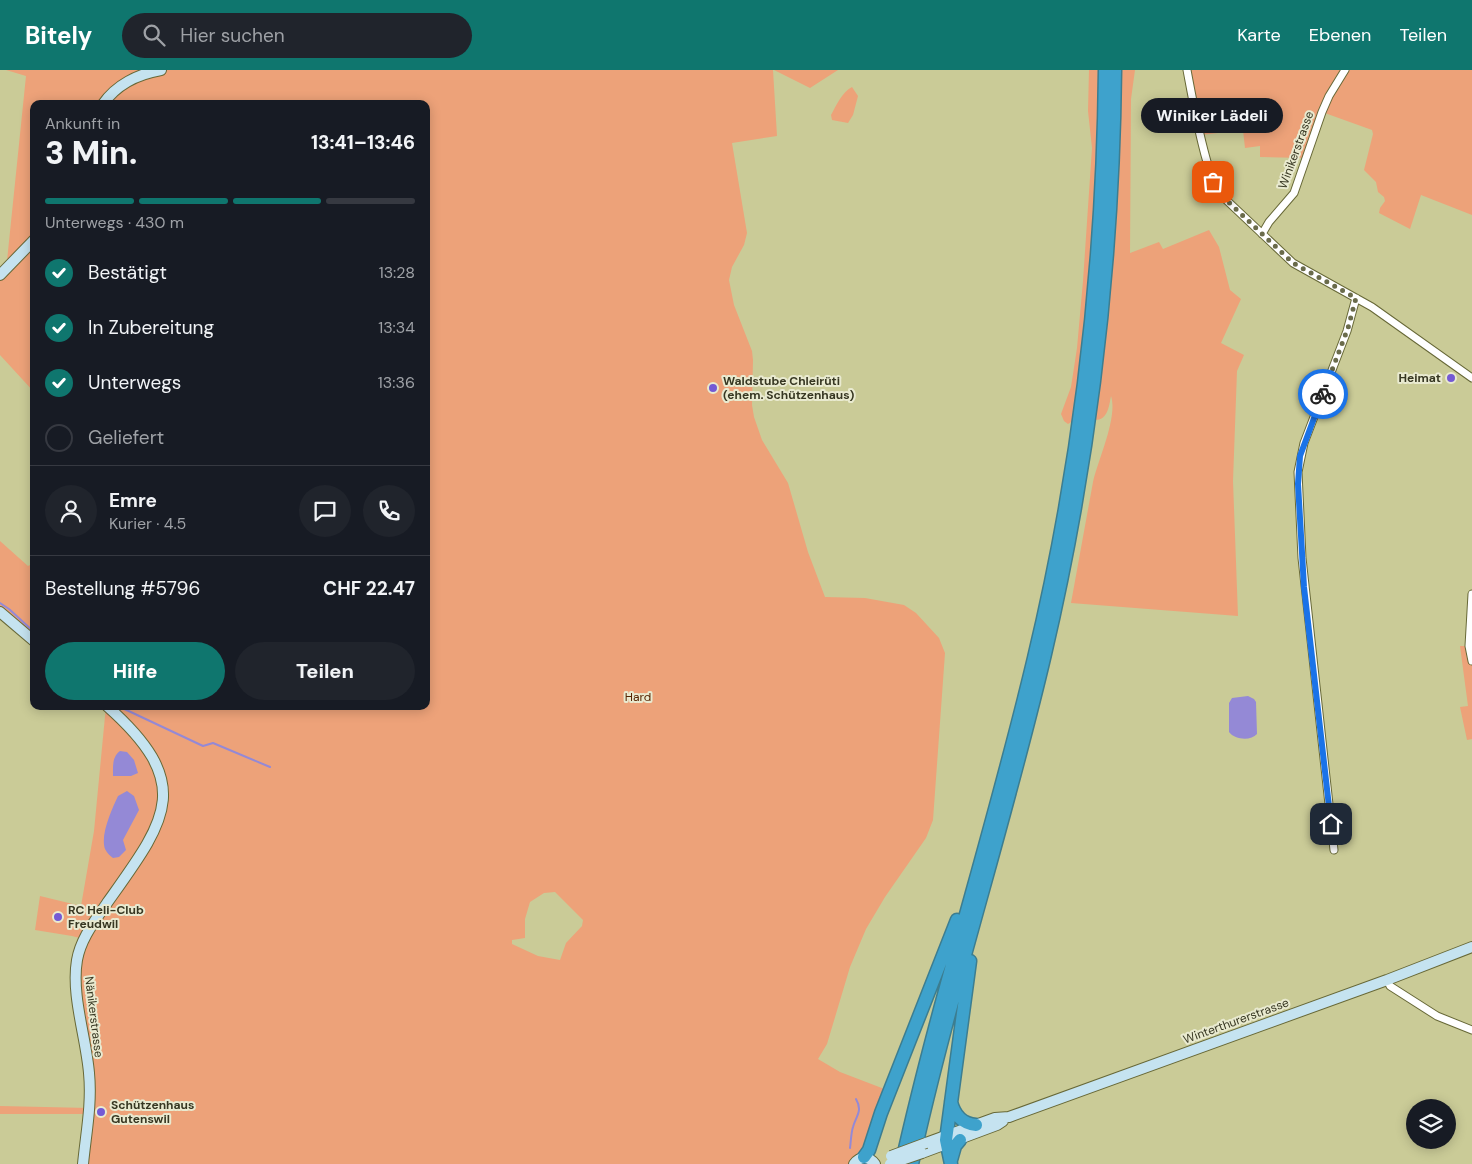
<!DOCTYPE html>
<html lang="de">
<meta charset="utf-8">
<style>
body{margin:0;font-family:"DM Sans",sans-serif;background:#20242c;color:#f1f3f6;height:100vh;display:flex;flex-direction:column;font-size:19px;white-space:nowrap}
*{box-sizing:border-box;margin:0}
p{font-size:16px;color:#9ea1a6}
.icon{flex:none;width:28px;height:28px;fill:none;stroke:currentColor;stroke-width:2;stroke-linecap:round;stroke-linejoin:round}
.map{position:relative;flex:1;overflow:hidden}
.side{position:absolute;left:30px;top:30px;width:400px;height:610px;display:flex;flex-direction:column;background:#171b24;border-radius:10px;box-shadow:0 2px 12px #0003}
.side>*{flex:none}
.tools{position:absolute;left:1406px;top:1029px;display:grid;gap:10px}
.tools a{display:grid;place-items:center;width:50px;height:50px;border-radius:50%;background:#171b24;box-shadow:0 2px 12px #0003;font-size:25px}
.pin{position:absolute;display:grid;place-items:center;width:42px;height:42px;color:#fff;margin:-21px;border-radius:10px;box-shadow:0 2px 8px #0006}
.courier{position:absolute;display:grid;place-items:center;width:50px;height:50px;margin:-25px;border:4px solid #1a73e8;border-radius:50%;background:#fff;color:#222;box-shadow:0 1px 6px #0007}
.bubble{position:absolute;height:35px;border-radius:18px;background:#171b24;box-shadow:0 2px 12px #0003;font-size:16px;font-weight:800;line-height:35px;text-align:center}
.head em{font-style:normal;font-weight:800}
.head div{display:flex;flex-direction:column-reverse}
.head{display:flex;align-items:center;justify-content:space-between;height:85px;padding:0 15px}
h1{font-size:32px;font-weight:800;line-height:38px}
.bar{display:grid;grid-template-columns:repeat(4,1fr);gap:8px 5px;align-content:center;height:60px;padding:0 15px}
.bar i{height:6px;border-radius:4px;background:#363941}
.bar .active{background:#0f766e}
.bar p{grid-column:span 4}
.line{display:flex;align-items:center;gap:12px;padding:0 15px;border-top:1px solid #363941}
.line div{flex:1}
.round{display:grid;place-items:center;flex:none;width:52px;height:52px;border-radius:26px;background:#20242c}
ol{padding:0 15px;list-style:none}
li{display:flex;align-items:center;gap:15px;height:55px}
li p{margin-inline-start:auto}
li .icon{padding:5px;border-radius:50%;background:#0f766e;color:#fff;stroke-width:4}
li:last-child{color:#9ea1a6}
li i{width:28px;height:28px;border:2px solid #363941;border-radius:50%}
.action{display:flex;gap:10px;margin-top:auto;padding:10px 15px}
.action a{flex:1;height:58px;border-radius:30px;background:#0f766e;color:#fff;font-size:20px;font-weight:800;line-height:58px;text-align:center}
.action a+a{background:#20242c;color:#f1f3f6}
header{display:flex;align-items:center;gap:30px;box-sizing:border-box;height:70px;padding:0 25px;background:#0f766e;color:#fff}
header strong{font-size:24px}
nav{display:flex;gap:28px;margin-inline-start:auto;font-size:18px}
.search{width:350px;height:45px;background:#20242c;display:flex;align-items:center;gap:12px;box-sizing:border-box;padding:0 18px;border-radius:28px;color:#9ea1a6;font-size:19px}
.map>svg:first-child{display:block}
.green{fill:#eda279;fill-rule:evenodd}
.water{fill:#9489d6}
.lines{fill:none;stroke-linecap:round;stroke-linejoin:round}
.stream{stroke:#9489d6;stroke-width:2}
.street-casing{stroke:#676837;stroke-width:9}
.secondary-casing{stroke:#676837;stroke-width:12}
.highway-casing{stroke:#3c7d90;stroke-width:15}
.street{stroke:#fff;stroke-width:7}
.secondary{stroke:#c5e3f0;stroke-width:10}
.highway{stroke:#3ea2cc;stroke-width:12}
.secondary-bridge-casing{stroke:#676837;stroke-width:12;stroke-linecap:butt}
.secondary-bridge{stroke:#c5e3f0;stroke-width:10}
.done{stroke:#6a6b4b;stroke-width:5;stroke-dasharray:0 9}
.route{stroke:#1a73e8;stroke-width:6}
.poi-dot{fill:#745ad4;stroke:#e9ead0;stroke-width:2}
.labels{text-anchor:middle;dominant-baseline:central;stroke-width:4;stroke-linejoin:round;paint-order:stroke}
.street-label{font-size:12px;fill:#373722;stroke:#e9ead0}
.poi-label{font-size:12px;font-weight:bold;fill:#373722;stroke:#e9ead0;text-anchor:start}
.park-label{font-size:12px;fill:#542300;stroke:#e9ead0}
</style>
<header>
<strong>Bitely</strong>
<div class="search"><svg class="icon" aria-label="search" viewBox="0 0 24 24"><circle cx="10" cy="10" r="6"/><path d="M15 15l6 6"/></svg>Hier suchen</div>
<nav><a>Karte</a><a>Ebenen</a><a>Teilen</a></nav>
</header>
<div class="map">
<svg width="1472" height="1094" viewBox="0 0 1472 1094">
<rect width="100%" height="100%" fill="#cacb97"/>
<path class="green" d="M 6,0 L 773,0 L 777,66 L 732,73 L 747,163 L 744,175 L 732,197 L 729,210 L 734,235 L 752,281 L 753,290 L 752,335 L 754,347 L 762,370 L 788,413 L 808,482 L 825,527 L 865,528 L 904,535 L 916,543 L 939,568 L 945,583 L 933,750 L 926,768 L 885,827 L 866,859 L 850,897 L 827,974 L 818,989 L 840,1002 L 887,1020 L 867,1079 L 850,1090 L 853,1094 L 83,1094 L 89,1044 L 0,1044 L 0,1036 L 89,1038 L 77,925 L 83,869 L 72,866 L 35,860 L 40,826 L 81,836 L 94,761 L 106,636 L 426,636 L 426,34 L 34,34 L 34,322 L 0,285 L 0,206 L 8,197 L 7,191 L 26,6 ZM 555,822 L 583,850 L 582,856 L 566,873 L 560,890 L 538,886 L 512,874 L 512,870 L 525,868 L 525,849 L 530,832 L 544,823 Z
M 774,0 L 838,0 L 810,18 Z
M 1089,0 L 1100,0 L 1095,127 L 1084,262 L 1073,351 L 1068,354 L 1064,351 L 1061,344 L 1071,317 L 1077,278 L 1083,211 L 1092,78 L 1088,41 Z
M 1121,0 L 1135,0 L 1131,29 L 1130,183 L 1159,172 L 1163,179 L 1209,160 L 1219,177 L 1230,220 L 1241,229 L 1221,273 L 1244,285 L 1237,301 L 1233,411 L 1238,546 L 1071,533 L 1093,412 C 1098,390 1118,347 1111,326 C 1109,336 1108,350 1095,350 L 1110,219 Z
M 1187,0 L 1472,0 L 1472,145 L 1421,125 L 1410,159 L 1379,143 L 1380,138 L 1385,131 L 1384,127 L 1378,122 L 1376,112 L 1364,100 L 1373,64 L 1372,60 L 1322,42 L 1305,88 L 1260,87 L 1260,76 L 1245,78 L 1243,60 L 1201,65 Z
M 852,17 L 858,26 L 853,45 L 848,53 L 832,50 L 831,45 C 836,36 842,22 852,17 Z
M 0,471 L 28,496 L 34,493 L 34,571 L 0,542 Z
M 1460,576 L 1469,576 L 1472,591 L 1472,669 L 1467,670 L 1460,637 L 1468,636 Z"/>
<path class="water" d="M 1248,626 L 1254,629 L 1256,632 L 1257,664 C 1251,671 1235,670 1229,662 L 1229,633 L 1232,628 Z
M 120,681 L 127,682 L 134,690 L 138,703 L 131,706 L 113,706 C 113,696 112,687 120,681 Z
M 127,721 L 134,726 L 139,740 L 123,770 L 126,780 L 119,787 L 113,788 C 110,786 107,783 105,779 C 100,765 112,739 118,726 Z"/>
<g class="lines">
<path class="stream" d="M 0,533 L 9,539 L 34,562
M 118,636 L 203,676 L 213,673 L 270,697
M 850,1078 C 851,1071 851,1063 853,1057 C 856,1046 863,1041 856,1029"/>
<g class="street-casing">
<path id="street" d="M 1187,0 C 1192,26 1206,108 1221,125 L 1293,193 L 1372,237 L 1472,308
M 1262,164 L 1269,152 L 1294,123 L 1322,42 L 1329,26 L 1345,0
M 1472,524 L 1469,576 L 1472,591
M 1334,780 L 1302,488 L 1298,402 L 1304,373 L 1347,261 L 1356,228
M 1387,910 L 1390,916 L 1437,946 L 1472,960"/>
</g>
<g class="secondary-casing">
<path id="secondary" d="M 103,34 C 116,15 138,4 161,0
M 0,205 L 34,170
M 0,542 L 34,571
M 926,1073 L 995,1048 L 1009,1047 L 1387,910 L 1472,877
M 922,1083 L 997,1055 L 1003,1051
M 83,1094 C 86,1063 92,1034 89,1003 C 86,967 71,925 77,890 C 81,868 95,851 107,833 C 166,750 196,715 107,636
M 854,1094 C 860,1086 869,1086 875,1094"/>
</g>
<g class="highway-casing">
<path id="highway" d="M 951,1032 C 954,1044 962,1054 976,1055
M 864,1087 L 869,1080 L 881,1043 L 957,850
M 951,1090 L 955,1076 L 960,1070
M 902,1092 C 940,923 994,757 1034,588 C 1080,396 1103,198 1105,0
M 912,1094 C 950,922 1005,755 1045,584 C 1090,392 1113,197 1115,0
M 951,1094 L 946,1070 L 970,891"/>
</g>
<use href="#street" class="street"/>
<use href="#secondary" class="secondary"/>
<use href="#highway" class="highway"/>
<g class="secondary-bridge-casing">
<path id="secondary-bridge" d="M 891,1086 L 926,1073
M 890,1094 L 922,1083"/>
</g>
<use href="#secondary-bridge" class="secondary-bridge"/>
</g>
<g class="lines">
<path class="done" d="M 1213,112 L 1221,125 L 1293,193 L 1356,228 L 1348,258 L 1323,324"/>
<path class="route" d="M 1323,324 L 1300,386 L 1298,414 L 1304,517 L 1331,754"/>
</g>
<g class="poi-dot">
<circle cx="1451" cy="308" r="5"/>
<circle cx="713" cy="318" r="5"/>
<circle cx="58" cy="847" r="5"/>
<circle cx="101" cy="1042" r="5"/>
</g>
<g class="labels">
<g class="street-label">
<text transform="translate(1296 80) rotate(-70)">Winikerstrasse</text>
<text transform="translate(94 947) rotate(83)">Nänikerstrasse</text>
<text transform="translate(1236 951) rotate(-20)">Winterthurerstrasse</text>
</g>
<g class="poi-label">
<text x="1441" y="308" text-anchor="end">Heimat</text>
<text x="723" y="311">Waldstube Chleirüti<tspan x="723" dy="14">(ehem. Schützenhaus)</tspan></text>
<text x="68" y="840">RC Heli-Club<tspan x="68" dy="14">Freudwil</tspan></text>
<text x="111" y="1035">Schützenhaus<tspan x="111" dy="14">Gutenswil</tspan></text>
</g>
<g class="park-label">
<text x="638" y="627">Hard</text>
</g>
</g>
</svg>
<div class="tools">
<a><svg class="icon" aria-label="layers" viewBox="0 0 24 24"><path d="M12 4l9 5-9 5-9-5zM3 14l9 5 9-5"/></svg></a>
</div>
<div class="pin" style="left:1213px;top:112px;background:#ea580c"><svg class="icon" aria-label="bag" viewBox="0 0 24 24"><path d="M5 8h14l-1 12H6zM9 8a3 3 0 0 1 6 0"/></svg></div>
<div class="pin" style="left:1331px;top:754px;background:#1f2937"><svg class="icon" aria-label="home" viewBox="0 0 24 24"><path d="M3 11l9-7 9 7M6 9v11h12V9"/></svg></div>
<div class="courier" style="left:1323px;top:324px"><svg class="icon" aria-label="bike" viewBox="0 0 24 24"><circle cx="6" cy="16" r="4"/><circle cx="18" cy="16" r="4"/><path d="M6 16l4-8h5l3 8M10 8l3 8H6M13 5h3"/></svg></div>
<div class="bubble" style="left:1141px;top:28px;width:142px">Winiker Lädeli</div>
<section class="side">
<div class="head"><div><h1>3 Min.</h1><p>Ankunft in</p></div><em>13:41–13:46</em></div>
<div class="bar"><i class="active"></i><i class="active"></i><i class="active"></i><i></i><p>Unterwegs · 430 m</p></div>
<ol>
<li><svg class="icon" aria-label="check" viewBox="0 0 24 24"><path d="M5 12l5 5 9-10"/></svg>Bestätigt<p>13:28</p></li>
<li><svg class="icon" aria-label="check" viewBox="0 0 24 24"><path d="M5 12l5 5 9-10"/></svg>In Zubereitung<p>13:34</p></li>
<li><svg class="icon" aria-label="check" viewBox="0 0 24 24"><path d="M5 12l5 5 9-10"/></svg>Unterwegs<p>13:36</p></li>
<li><i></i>Geliefert</li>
</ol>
<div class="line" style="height:90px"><a class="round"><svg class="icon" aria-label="person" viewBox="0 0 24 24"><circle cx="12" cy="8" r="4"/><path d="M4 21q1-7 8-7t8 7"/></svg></a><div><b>Emre</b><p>Kurier · 4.5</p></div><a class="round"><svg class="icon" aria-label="chat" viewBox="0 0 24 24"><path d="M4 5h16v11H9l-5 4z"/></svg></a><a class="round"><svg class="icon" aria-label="phone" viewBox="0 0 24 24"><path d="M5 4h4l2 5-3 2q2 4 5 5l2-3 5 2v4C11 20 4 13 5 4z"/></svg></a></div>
<div class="line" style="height:65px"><div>Bestellung #5796</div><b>CHF 22.47</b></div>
<div class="action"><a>Hilfe</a><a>Teilen</a></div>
</section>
</div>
